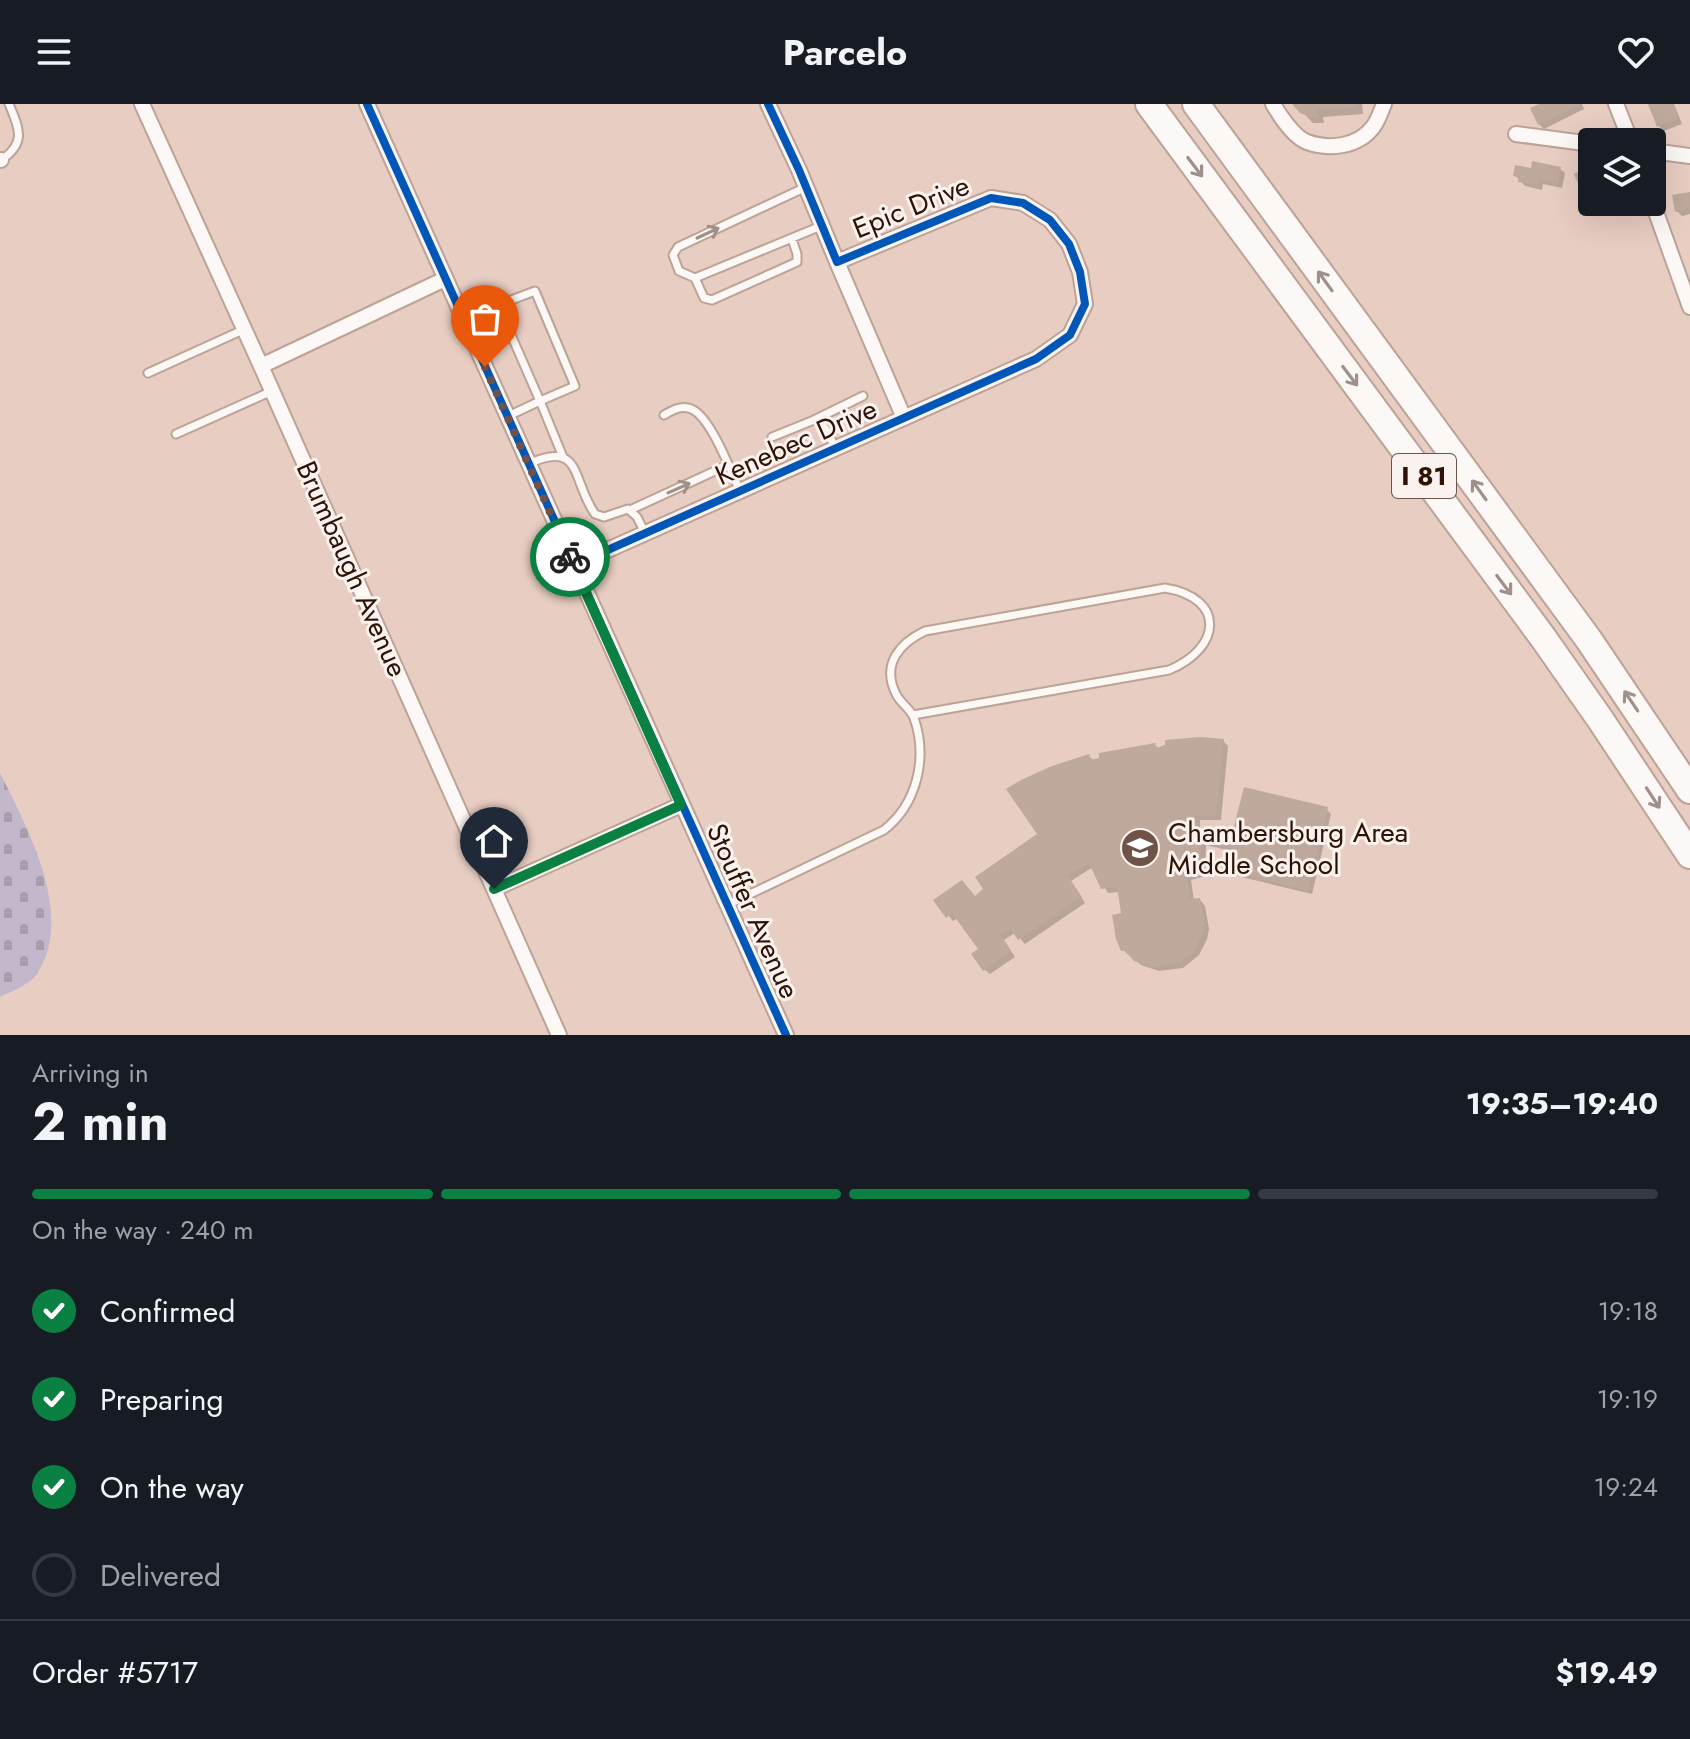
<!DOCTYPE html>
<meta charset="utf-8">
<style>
body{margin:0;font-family:Jost,sans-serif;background:#242831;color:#f1f3f6;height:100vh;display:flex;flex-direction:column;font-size:30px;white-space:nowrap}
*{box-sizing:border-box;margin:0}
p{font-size:26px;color:#9ea1a6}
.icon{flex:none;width:44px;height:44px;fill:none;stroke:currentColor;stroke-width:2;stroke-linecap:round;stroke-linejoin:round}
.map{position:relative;height:931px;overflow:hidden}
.panel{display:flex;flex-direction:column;background:#171b24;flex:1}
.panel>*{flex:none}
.tools{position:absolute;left:1578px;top:24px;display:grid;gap:16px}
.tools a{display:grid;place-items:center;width:88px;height:88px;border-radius:8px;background:#171b24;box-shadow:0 8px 32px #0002;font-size:40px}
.pin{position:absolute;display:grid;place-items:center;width:68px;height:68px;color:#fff;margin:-82px -34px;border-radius:50% 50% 50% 0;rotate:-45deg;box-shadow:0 0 8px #0007}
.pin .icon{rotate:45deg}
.courier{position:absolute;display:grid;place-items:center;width:80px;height:80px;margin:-40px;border:6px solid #0b8043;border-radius:50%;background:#fff;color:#222;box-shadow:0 2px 10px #0007}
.overview em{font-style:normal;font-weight:700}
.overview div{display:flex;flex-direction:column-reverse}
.overview{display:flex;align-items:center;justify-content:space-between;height:136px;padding:0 32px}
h1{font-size:52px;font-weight:700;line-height:60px}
.bar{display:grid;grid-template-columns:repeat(4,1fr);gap:12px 8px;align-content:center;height:96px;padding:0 32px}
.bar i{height:10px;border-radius:6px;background:#363941}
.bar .on{background:#0b8043}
.bar p{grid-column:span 4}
.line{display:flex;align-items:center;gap:20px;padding:0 32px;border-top:2px solid #363941}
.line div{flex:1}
ol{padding:0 32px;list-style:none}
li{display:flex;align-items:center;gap:24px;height:88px}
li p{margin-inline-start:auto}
li .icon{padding:8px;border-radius:50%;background:#0b8043;color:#fff;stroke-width:4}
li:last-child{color:#9ea1a6}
li i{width:44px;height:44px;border:4px solid #363941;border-radius:50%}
header{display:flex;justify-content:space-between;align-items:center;height:104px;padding:0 32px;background:#171b24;font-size:36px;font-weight:700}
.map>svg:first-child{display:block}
.cemetery{fill:url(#cemetery-stones)}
.shadow{fill:#0003}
.building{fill:#bfa99c}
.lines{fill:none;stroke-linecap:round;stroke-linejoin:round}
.lane-casing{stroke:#bca297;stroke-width:11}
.street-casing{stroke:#bca297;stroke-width:18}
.highway-casing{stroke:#bca297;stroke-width:30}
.lane{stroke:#fcf8f6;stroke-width:7}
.street{stroke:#fcf8f6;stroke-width:14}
.highway{stroke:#fcf8f6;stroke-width:26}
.cycleway-casing{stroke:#faf2ee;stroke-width:13}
.cycleway{stroke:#0057b8;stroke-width:8}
.oneway{stroke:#a0908a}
.done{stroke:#705348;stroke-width:8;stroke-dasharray:0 14.4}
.route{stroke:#0b8043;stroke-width:10}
.labels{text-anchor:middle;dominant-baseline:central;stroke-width:6;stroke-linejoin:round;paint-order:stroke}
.shield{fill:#faf2ee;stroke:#6c554c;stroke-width:2}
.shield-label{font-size:26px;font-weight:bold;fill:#2f1206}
.street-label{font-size:28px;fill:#2f1206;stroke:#faf2ee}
.poi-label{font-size:28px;fill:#2f1206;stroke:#faf2ee;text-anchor:start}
</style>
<header><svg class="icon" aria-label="menu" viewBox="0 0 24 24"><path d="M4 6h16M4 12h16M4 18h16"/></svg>Parcelo<svg class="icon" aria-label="heart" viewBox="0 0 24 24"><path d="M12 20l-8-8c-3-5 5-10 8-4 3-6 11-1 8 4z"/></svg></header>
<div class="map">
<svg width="1690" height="931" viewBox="0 0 1690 931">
<defs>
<pattern id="cemetery-stones" width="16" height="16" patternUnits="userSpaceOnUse" patternTransform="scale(2)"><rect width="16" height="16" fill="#c3b8cb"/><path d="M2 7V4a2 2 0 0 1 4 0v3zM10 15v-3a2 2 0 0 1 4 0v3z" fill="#a89dad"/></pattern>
</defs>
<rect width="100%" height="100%" fill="#e8cdc2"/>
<path class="cemetery" d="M 0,669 C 27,723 76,812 37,870 C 29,881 12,887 0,893 Z"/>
<path class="shadow" d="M 1295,0 L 1362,0 L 1363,10 L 1323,13 L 1324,19 L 1313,19 Z
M 1543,0 L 1582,0 L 1584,5 L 1544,25 L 1539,20 Z
M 1650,0 L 1674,0 L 1682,20 L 1664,27 L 1659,22 Z
M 1560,65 L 1565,69 L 1562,84 L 1543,80 L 1542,86 L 1525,82 L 1515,71 L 1532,66 Z
M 1690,90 L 1690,110 L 1682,112 L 1677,107 Z
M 1609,98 L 1630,98 L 1631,102 L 1616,108 Z
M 1223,637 L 1228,642 L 1221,716 L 1200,716 L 1200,730 L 1234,733 L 1326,705 L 1331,710 L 1312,790 L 1229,770 L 1225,765 L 1231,747 L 1206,741 L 1205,772 L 1191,776 L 1194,797 L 1200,796 L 1205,802 L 1209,825 L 1207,835 L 1199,851 L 1183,864 L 1159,867 L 1141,861 L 1123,846 L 1124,811 L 1119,788 L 1108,789 L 1093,763 L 1071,777 L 1085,799 L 1025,840 L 1015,829 L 1004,836 L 1015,853 L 990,870 L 985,866 L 980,846 L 958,814 L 953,817 L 936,796 L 975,794 L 1039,730 L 1089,652 L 1094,657 L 1155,641 L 1159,645 Z"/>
<path class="building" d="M 1292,0 L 1357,0 L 1357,4 L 1317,6 L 1318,13 L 1310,13 L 1300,9 Z
M 1539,0 L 1581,0 L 1538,21 L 1530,4 Z
M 1648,0 L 1673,0 L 1678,15 L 1657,23 Z
M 1532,57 L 1561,63 L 1558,80 L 1539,76 L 1538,82 L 1518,78 L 1519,73 L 1513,72 L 1515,61 L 1531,64 Z
M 1589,63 L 1592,70 L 1592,93 L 1585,96 L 1574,70 Z
M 1690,88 L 1690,105 L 1675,108 L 1672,91 Z
M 1607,98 L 1625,98 L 1610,105 Z
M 1201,633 L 1224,635 L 1216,712 L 1196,712 L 1196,728 L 1232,731 L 1244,683 L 1328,703 L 1308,787 L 1222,765 L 1230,744 L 1201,737 L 1200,768 L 1187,771 L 1190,795 L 1200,794 L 1205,818 L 1203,829 L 1195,846 L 1181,858 L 1153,863 L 1134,857 L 1125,847 L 1121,847 L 1116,835 L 1112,811 L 1121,809 L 1117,783 L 1101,785 L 1089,759 L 1067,771 L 1082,793 L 1018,836 L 1010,824 L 1001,831 L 1011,847 L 983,867 L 971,850 L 978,845 L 952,809 L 946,814 L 933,796 L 962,776 L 975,792 L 983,785 L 975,773 L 1037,730 L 1006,685 L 1021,676 L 1052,662 L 1089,650 L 1090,656 L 1099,654 L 1099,649 L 1155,639 L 1157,644 L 1165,641 L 1165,636 Z"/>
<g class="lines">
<g class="lane-casing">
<path id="lane" d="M 1,56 C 27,39 19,24 9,0
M 806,83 L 678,143 L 673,151 L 679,167 L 695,174 L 821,122
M 695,174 L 704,194 L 712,196 L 797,158 L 797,150 L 792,135
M 498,201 L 535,187 L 575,282 L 540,297 L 563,353
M 463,214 L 498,201 L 540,297 L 508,312
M 148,269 L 245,225
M 664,311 C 671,307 679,302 688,304 C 709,307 731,368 740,387
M 814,316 L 863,292
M 176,330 L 272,287
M 772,333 L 814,316 C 826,319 830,334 835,344
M 528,360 C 583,335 571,376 595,410 L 604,413 L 628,405 L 637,413 L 645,429
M 630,406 L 728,361
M 727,801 L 884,726 C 917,700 928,654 914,614 C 911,605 900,599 896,590 C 881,560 900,539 925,527 L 1165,484 C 1226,494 1222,544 1169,566 L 913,611"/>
</g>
<g class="street-casing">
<path id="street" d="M 142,0 L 261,262 L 559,931
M 367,0 L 786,931
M 1273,0 C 1280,12 1294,33 1307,38 C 1329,46 1358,43 1373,23 C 1378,17 1381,7 1384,0
M 1616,0 L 1631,38
M 1516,30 L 1592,40
M 1652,47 L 1690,52
M 0,56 L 1,56
M 1652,97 L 1690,203
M 837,158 L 904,314
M 261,262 L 445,175
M 574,461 L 1036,255 L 1070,231 L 1085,200 L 1080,168 L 1069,140 L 1050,116 L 1023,99 L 991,94 L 837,158 L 799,66 L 768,0
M 494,785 L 681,701"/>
</g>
<g class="highway-casing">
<path id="highway" d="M 1149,0 L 1544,535 L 1600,615 L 1690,751
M 1196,0 L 1589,536 L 1690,686"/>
</g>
<use href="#lane" class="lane"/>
<use href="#street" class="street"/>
<use href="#highway" class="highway"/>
<g class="cycleway-casing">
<path id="cycleway" d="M 367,0 L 786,931
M 574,461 L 1036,255 L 1070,231 L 1085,200 L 1080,168 L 1069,140 L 1050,116 L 1023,99 L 991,94 L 837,158 L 799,66 L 768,0"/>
</g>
<use href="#cycleway" class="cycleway"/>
</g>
<defs><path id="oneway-shaft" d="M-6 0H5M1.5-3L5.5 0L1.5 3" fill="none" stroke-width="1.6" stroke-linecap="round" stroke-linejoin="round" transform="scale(2)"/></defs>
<g class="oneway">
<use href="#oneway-shaft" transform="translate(1195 63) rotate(53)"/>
<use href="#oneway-shaft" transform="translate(708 129) rotate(-25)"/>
<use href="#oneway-shaft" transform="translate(1325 177) rotate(-126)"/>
<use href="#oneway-shaft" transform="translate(1350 272) rotate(53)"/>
<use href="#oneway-shaft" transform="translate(679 384) rotate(-24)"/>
<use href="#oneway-shaft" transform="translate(1479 386) rotate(-126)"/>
<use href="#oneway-shaft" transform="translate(1504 481) rotate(53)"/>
<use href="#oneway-shaft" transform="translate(1631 597) rotate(-124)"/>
<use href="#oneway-shaft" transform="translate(1653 694) rotate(57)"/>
</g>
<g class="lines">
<path class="done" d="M 485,263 L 570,453"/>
<path class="route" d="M 494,785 L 681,701 L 570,453"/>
</g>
<defs>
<g id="school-disc" transform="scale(2)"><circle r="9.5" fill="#705348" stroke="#faf2ee"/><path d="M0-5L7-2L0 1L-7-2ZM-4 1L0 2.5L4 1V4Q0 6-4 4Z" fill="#fff"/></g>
</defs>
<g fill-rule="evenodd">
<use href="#school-disc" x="1140" y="744"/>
</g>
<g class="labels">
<rect class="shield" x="1392" y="350" width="64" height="44" rx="6"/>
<g class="shield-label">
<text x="1424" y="372">I 81</text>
</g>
<g class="street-label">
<text transform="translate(911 103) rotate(-22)">Epic Drive</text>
<text transform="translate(796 338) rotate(-24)">Kenebec Drive</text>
<text transform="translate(352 465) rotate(66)">Brumbaugh Avenue</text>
<text transform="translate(753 807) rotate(66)">Stouffer Avenue</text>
</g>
<g class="poi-label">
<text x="1168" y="728">Chambersburg Area<tspan x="1168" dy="32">Middle School</tspan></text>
</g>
</g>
</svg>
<div class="tools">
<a><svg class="icon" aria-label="layers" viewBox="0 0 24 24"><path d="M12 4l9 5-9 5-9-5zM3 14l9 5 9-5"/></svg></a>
</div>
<div class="pin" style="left:485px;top:263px;background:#ea580c"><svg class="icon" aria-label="bag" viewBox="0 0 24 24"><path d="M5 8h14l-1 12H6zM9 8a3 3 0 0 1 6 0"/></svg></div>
<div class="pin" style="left:494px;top:785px;background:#1f2937"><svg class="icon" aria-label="home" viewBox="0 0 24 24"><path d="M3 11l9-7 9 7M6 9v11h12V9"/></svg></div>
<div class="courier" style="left:570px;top:453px"><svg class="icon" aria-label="bike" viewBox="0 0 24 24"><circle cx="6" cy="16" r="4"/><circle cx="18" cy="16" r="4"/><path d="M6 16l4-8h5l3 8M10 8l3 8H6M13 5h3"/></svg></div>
</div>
<section class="panel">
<div class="overview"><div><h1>2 min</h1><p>Arriving in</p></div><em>19:35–19:40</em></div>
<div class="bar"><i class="on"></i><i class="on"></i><i class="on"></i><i></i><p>On the way · 240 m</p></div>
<ol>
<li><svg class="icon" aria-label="check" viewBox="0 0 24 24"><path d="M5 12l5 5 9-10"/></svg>Confirmed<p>19:18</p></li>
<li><svg class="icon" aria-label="check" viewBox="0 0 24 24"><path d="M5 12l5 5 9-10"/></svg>Preparing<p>19:19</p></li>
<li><svg class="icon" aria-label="check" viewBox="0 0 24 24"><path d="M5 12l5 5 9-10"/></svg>On the way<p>19:24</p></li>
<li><i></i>Delivered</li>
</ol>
<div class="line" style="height:104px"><div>Order #5717</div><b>$19.49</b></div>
</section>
